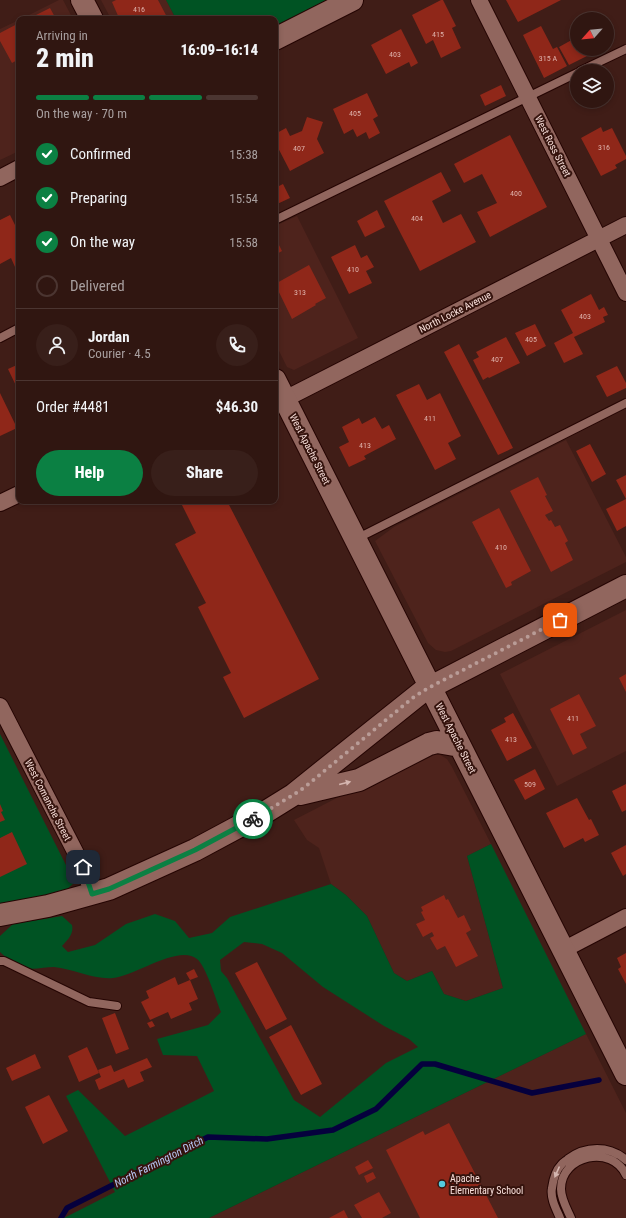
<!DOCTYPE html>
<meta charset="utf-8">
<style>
body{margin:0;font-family:"Roboto Condensed",sans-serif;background:#381f1a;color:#f1f3f6;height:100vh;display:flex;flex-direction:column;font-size:15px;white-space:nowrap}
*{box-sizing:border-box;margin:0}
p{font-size:13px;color:#a89f9f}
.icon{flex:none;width:22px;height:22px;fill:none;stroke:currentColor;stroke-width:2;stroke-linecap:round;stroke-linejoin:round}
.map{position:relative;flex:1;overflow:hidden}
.sheet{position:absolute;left:16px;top:16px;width:262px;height:488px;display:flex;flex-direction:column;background:#301611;border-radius:8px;box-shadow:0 2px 6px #0003,0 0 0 1px #4b3531}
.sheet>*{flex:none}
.needle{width:26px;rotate:243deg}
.controls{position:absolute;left:570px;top:12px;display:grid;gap:8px}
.controls a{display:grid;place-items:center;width:44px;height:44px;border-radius:50%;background:#301611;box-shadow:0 2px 6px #0003,0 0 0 1px #4b3531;font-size:20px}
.pin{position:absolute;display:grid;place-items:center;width:34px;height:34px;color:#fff;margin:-17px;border-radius:8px;box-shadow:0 2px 6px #0006}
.courier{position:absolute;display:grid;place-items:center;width:40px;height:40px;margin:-20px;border:3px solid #0b8043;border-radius:50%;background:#fff;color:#222;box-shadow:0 1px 5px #0007}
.overview em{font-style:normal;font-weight:800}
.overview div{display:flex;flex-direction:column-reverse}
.overview{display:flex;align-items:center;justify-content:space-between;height:68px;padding:0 20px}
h1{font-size:26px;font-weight:800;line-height:30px}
.bar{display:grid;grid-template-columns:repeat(4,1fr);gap:6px 4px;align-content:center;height:48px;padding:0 20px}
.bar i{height:5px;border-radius:3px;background:#4b3531}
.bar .active{background:#0b8043}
.bar p{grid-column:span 4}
.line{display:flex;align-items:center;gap:10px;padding:0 20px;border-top:1px solid #4b3531}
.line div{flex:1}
.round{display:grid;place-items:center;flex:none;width:42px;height:42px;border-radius:21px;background:#381f1a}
ol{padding:0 20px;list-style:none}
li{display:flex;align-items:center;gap:12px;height:44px}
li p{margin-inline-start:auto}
li .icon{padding:4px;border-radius:50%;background:#0b8043;color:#fff;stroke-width:4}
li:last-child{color:#a89f9f}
li i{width:22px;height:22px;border:2px solid #4b3531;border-radius:50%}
.cta{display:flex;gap:8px;margin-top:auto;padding:8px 20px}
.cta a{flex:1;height:46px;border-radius:24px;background:#0b8043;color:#fff;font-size:16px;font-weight:800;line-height:46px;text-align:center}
.cta a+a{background:#381f1a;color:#f1f3f6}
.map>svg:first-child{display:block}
.built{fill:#4e231c}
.green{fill:#005323;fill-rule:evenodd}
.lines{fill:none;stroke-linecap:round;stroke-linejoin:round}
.stream{stroke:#05003d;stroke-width:5.5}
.building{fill:#8f2719}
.lane-casing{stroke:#250503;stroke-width:10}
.street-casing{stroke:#250503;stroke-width:18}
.secondary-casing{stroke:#250503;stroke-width:24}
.lane{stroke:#91665e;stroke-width:8}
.street{stroke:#91665e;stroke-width:16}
.secondary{stroke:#91665e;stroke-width:22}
.oneway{fill:#d5b6b0}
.done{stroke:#b99c97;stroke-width:4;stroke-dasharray:0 7.2}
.route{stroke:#0b8043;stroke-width:5}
.poi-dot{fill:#54cade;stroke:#35130d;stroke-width:1.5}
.labels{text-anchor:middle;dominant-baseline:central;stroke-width:4;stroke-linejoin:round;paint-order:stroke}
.number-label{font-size:8px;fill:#dfb2ab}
.street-label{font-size:10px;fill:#fae1dc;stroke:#35130d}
.poi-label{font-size:10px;fill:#fae1dc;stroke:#35130d;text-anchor:start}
.water-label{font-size:11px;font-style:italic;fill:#b8c8f7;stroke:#35130d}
</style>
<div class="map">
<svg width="626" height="1218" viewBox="0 0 626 1218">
<rect width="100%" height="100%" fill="#401d17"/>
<path class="built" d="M 59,0 L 63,0 L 73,19 L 21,19 Z
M 101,0 L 166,0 L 176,19 L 111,19 Z
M 19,20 L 19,151 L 0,160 L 0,29 Z
M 297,216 L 358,338 L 294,370 L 287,367 L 275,343 L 275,226 Z
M 566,440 L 626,557 L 626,562 L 451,651 L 445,652 L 436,650 L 428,643 L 375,541 L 394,527 Z
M 626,610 L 626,751 L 557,786 L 500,674 Z
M 437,753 L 447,759 L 452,767 L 491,844 L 467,856 L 503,988 L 466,1001 L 444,994 L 432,971 L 407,981 L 394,973 L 367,916 L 346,895 L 331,884 L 319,848 L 307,840 L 294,820 L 422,754 Z
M 586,1034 L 626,1113 L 626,1218 L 209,1218 Z"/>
<path class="green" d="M 166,0 L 329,0 L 275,27 L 275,19 L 176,19 Z
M 0,734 L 73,879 L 73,884 L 66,890 L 35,899 L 0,904 Z
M 491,844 L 586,1034 L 209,1218 L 64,1218 L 115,1192 L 66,1096 L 78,1090 L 125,1136 L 214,1091 L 197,1056 L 163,1055 L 157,1039 L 208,1025 L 221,1012 C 216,1000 206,966 197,959 C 179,944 135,976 113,978 C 95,980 73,969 54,967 C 45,967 34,970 26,968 C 17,965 7,959 0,952 L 0,936 L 13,924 L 62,916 L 72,925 C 74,934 68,939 62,946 L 68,952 L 95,945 L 126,924 L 155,914 L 175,921 L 189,938 L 212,933 L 230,917 L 331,884 L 346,895 L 367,916 L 394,973 L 407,981 L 432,971 L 444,994 L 466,1001 L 503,988 L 467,856 ZM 244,942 L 262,944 L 282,953 L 323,987 L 384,1026 L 409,1039 L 418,1047 L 386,1063 L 320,1117 L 294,1100 L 227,978 L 221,971 L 220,960 Z"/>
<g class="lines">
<path class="stream" d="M 61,1218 L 67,1208 L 208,1137 L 267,1139 L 333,1130 L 376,1109 L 422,1064 L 435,1064 L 532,1093 L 599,1080"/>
</g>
<path class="building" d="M 116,0 L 158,0 L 168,19 L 125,19 L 123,16 L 119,18 L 112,2 Z
M 441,0 L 443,0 L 456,26 L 452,28 L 461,48 L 441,58 L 433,40 L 426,44 L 412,15 Z
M 506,0 L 561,0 L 518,22 Z
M 50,8 L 56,19 L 28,19 Z
M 19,23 L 19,59 L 12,63 L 0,41 L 0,33 Z
M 541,26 L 553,49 L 557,47 L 567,66 L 544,78 L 523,35 Z
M 401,29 L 418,63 L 411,67 L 409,62 L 386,74 L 371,45 Z
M 577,37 L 577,49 L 584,49 L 587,56 L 569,65 L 559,47 Z
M 501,85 L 506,96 L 485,106 L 480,95 Z
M 367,93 L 378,116 L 373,119 L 380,133 L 369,139 L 366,132 L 357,137 L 353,129 L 344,134 L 333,109 Z
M 307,117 L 323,122 L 317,139 L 324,153 L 290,171 L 275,142 L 275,134 L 286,128 L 290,136 L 302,131 Z
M 601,127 L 603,132 L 612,128 L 626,156 L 626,159 L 615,165 L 617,168 L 601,176 L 581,138 Z
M 510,135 L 547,207 L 490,237 L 477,212 L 497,203 L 482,174 L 464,183 L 454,164 Z
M 441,172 L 451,191 L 432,201 L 443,223 L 461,214 L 476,242 L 420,271 L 384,201 Z
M 283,184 L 290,198 L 275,205 L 275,188 Z
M 377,210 L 385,227 L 365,237 L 357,221 Z
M 10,215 L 19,233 L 19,265 L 15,267 L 11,258 L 0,264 L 0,220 Z
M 275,237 L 282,251 L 275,255 Z
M 355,245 L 361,258 L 367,255 L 374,267 L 366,271 L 372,283 L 349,294 L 331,257 Z
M 309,265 L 326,298 L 315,304 L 316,305 L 292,319 L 275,284 Z
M 591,294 L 599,310 L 604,307 L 608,315 L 603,317 L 605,322 L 574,337 L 583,354 L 564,363 L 554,343 L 573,333 L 561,310 Z
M 535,324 L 546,346 L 527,356 L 515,333 Z
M 506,337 L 520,363 L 489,378 L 488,377 L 483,380 L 473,360 L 479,357 L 476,352 Z
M 459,344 L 513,448 L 498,455 L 444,352 Z
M 19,364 L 19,392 L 8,369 Z
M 617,366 L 626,383 L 626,388 L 607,397 L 596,376 Z
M 419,384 L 427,400 L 440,393 L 461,436 L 448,443 L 456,459 L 435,470 L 396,395 Z
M 0,393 L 17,428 L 0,436 Z
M 375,417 L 382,429 L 389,425 L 396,439 L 364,456 L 366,459 L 349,467 L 339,447 L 349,442 L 342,427 L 359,418 L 362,424 Z
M 590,444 L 606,474 L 592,482 L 576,451 Z
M 626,475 L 626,526 L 617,531 L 606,509 L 626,499 L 616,480 Z
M 538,477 L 547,495 L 545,496 L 553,511 L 545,515 L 549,521 L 551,520 L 555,527 L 560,525 L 568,541 L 565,543 L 573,560 L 551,572 L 510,491 Z
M 180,501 L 227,501 L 319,679 L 244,718 L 223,677 L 231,673 L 198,607 L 206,603 L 175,544 L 196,533 Z
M 499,508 L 531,571 L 511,582 L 512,585 L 506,588 L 472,522 Z
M 626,674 L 626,692 L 619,678 Z
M 579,694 L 596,726 L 580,734 L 587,748 L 573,755 L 550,709 Z
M 513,713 L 532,748 L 507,761 L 491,730 L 506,722 L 504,718 Z
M 535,769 L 545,789 L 525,800 L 514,780 Z
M 626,784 L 626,810 L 622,812 L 612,791 Z
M 577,798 L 589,820 L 591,819 L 599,835 L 585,842 L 583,838 L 564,848 L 546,813 Z
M 0,804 L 3,811 L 1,812 L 5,820 L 0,822 Z
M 12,832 L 27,864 L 0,877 L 0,838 Z
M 626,845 L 626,874 L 623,876 L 611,853 Z
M 444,895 L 446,900 L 448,899 L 458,918 L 464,915 L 471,930 L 466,933 L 478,956 L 456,967 L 445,946 L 437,950 L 430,938 L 434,936 L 432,932 L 423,937 L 416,924 L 425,920 L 421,912 L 423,911 L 421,907 Z
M 626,953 L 626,984 L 618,969 L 621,967 L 617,958 Z
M 257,962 L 287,1019 L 266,1030 L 235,973 Z
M 194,969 L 198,977 L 190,980 L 198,999 L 189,1003 L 192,1010 L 171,1019 L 168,1012 L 150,1020 L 141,1002 L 149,998 L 146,991 L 175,977 L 178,985 L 190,980 L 186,973 Z
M 115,1013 L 129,1049 L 116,1054 L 102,1018 Z
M 152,1021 L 155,1026 L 150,1028 L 147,1023 Z
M 291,1025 L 322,1084 L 301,1095 L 269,1037 Z
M 87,1047 L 99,1073 L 79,1082 L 68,1056 Z
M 35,1054 L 41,1068 L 12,1081 L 6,1068 Z
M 147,1058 L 152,1067 L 140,1072 L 144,1081 L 128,1088 L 124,1079 L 99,1090 L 95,1080 L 101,1077 L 98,1070 L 111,1065 L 114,1072 Z
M 49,1095 L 68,1131 L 43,1144 L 25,1107 Z
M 449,1123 L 498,1218 L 420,1218 L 386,1150 L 423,1131 L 425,1135 Z
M 368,1160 L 373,1168 L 359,1175 L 355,1167 Z
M 373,1172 L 376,1178 L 367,1183 L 364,1176 Z
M 379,1192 L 391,1213 L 382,1218 L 362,1218 L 354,1205 Z
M 344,1210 L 348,1218 L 329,1218 Z"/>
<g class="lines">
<g class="lane-casing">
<path id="lane" d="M 580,71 L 626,49
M 275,220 L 577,73
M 0,338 L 19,328
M 356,539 L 626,403
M 0,961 L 4,961 L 89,1002 L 117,1006
M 560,1218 C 556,1209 550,1198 552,1188 C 553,1181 556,1170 561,1165 C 563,1162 566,1161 568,1159 C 585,1146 609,1145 626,1160
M 571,1218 C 567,1209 561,1199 561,1189 C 561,1155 612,1144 626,1175"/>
</g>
<g class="street-casing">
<path id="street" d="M 479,0 L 626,293
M 0,178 L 19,168
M 285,399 L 626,225
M 0,503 L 19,494
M 0,706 L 83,867 L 93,894
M 563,950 L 626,917"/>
</g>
<g class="secondary-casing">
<path id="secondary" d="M 82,0 L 92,19
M 275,39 L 352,0
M 275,380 L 626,1074
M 300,794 L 359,780 L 429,744 L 437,742 L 460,746
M 0,915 L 48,906 L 109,889 L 195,850 L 264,813 L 293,795 L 423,691 L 626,586"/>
</g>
<use href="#lane" class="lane"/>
<use href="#street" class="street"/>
<use href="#secondary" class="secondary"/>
</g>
<defs><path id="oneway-solid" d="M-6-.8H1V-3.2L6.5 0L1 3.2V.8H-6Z"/></defs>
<g class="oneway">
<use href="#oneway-solid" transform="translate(345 783) rotate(-14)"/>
<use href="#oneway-solid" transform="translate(557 1172) rotate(114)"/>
</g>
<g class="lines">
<path class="done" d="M 253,819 L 293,795 L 305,787 L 415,696 L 430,687 L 560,620"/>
<path class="route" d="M 83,867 L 92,894 L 109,889 L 195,850 L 253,819"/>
</g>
<circle class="poi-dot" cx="442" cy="1184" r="4"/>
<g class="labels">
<g class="number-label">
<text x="139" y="9">416</text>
<text x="438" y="34">415</text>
<text x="395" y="54">403</text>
<text x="548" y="58">315 A</text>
<text x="355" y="113">405</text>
<text x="604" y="147">316</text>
<text x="299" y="148">407</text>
<text x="516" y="193">400</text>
<text x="417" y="218">404</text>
<text x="353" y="269">410</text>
<text x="300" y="292">313</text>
<text x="585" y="316">403</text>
<text x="531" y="339">405</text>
<text x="497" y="359">407</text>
<text x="430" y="418">411</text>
<text x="365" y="445">413</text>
<text x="501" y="547">410</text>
<text x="573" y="718">411</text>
<text x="511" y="739">413</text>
<text x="530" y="784">509</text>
</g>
<g class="street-label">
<text transform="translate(553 146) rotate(63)">West Ross Street</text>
<text transform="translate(455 312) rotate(-27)">North Locke Avenue</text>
<text transform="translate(310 449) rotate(63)">West Apache Street</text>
<text transform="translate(456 738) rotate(63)">West Apache Street</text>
<text transform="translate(48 800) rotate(63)">West Comanche Street</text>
</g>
<g class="poi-label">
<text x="450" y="1178">Apache<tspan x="450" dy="12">Elementary School</tspan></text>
</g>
<g class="water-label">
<text transform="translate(159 1162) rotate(-27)">North Farmington Ditch</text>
</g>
</g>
</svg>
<div class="controls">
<a><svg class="needle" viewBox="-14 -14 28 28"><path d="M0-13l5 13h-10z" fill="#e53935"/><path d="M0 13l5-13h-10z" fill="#a89f9f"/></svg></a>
<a><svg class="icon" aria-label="layers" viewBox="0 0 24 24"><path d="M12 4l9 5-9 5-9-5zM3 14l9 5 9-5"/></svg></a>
</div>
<div class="pin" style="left:560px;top:620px;background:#ea580c"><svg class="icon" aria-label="bag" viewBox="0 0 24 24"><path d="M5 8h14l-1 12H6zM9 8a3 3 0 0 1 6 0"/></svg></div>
<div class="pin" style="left:83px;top:867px;background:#1f2937"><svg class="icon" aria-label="home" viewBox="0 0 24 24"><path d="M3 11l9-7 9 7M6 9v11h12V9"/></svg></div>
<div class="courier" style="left:253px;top:819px"><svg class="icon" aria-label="bike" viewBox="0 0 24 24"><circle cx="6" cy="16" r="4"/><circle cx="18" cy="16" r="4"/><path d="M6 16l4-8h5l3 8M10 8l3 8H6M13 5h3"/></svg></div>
<section class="sheet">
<div class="overview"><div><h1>2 min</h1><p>Arriving in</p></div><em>16:09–16:14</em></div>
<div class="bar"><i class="active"></i><i class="active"></i><i class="active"></i><i></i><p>On the way · 70 m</p></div>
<ol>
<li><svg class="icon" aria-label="check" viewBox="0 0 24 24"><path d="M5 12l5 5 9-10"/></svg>Confirmed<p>15:38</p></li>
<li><svg class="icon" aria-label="check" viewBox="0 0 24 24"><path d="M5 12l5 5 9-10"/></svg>Preparing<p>15:54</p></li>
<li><svg class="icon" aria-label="check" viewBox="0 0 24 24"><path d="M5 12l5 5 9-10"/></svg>On the way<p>15:58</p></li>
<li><i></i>Delivered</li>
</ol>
<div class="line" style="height:72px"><a class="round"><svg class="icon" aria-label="person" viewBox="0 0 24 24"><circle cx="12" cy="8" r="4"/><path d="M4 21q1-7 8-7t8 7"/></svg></a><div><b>Jordan</b><p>Courier · 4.5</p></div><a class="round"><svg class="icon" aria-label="phone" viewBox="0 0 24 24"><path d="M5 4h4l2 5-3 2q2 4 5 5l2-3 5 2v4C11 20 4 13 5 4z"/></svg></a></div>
<div class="line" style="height:52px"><div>Order #4481</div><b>$46.30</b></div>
<div class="cta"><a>Help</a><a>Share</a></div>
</section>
</div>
